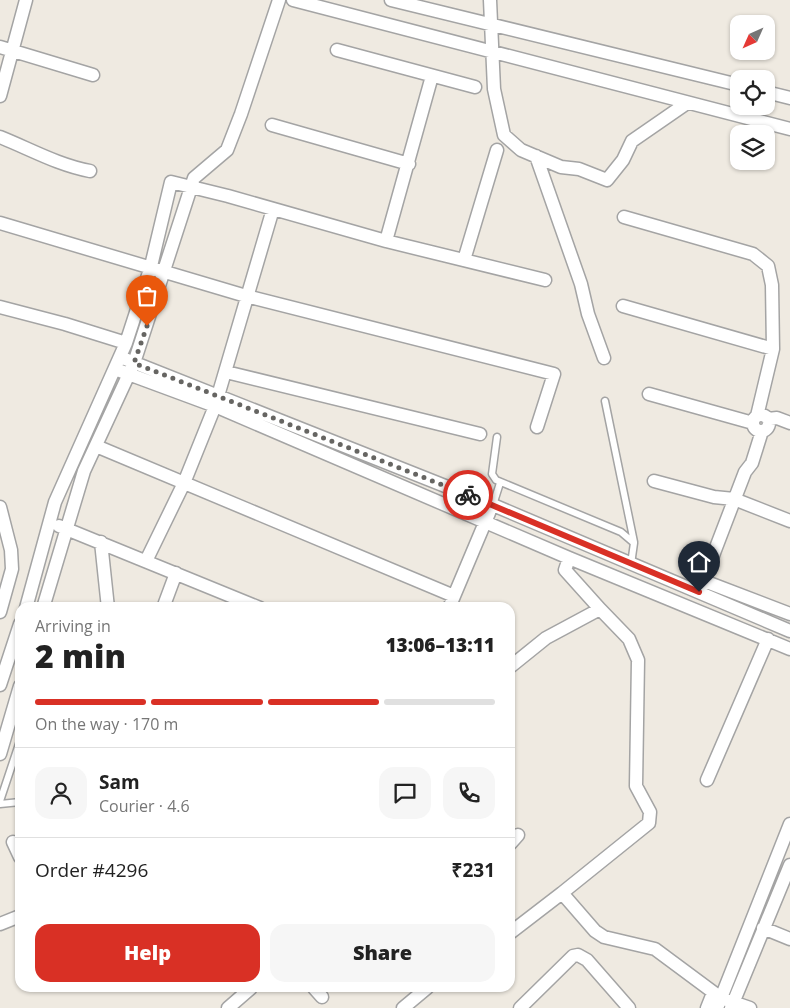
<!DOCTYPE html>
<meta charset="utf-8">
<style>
body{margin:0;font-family:"Open Sans",sans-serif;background:#f6f6f6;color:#222;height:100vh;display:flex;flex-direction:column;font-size:19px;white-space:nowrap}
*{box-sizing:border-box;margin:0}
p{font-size:16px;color:#767676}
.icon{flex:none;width:28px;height:28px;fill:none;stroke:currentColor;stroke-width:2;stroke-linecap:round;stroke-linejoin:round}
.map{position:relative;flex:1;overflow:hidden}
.panel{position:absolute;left:15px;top:602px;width:500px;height:390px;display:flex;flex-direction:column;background:#fff;border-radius:15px;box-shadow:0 1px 4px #0004}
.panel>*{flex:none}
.needle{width:32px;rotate:225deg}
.fabs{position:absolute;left:730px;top:15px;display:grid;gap:10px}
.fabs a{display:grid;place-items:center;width:45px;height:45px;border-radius:10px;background:#fff;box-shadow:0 1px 4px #0004;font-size:25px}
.pin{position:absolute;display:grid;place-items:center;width:42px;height:42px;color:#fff;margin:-51px -21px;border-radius:50% 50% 50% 0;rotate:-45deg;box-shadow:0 0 5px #0007}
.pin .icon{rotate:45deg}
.courier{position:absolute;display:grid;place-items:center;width:50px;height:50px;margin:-25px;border:4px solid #d93025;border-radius:50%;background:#fff;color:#222;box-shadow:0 1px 6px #0007}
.head em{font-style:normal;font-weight:800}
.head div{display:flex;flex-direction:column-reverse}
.head{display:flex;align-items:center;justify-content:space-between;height:85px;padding:0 20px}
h1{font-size:32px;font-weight:800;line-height:38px}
.bar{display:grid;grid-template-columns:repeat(4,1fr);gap:8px 5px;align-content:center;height:60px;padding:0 20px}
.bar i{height:6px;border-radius:4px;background:#e0e0e0}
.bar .selected{background:#d93025}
.bar p{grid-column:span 4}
.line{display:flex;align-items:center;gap:12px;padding:0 20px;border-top:1px solid #e0e0e0}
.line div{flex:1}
.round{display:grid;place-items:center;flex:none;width:52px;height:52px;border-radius:15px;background:#f6f6f6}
.action{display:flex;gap:10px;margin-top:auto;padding:10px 20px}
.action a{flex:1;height:58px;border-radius:15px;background:#d93025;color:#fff;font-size:20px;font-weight:800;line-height:58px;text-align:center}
.action a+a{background:#f6f6f6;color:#222}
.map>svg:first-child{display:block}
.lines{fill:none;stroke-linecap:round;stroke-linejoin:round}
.lane-casing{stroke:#a4a4a4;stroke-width:9}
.street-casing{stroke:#a4a4a4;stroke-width:15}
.lane{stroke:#fff;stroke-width:6}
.street{stroke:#fff;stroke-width:12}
.done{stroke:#666562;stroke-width:5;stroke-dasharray:0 9}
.route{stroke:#d93025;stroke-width:6}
</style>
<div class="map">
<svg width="790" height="1008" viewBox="0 0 790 1008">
<rect width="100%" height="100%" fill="#efeae1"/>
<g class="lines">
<g class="lane-casing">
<path id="lane" d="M 605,401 L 634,542
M 497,437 L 492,474 L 496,480 L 621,532 L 634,543 L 631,564
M 493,505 L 500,483
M 0,801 L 20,741
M 0,804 L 20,802"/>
</g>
<g class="street-casing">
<path id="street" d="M 293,0 L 790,129
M 391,0 L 739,85
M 490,0 L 494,89 L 504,135 L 521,150 L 561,167 L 579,169 L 607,180 L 623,160 L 632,141 L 687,103
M 0,47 L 93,75
M 337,50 L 475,87
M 766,92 L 790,98
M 0,96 L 26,0
M 272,125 L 409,164
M 0,137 C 30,149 58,165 90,171
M 536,156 L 581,284 L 588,314 L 604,358
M 624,217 L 753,254 L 768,266 L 772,285 L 773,349 L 757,416
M 0,223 L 246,296 L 554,374 L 537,427
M 386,241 L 432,76
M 464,260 L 497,150
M 623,306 L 773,349
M 0,307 L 65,324 L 126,343
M 120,357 L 493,505 L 790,631
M 115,369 L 215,406 L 569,558 L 790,649
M 226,372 L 480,434
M 649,394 L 753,423
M753 423a8 8 0 1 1 16 0a8 8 0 1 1-16 0Z
M 768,419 L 777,418 L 790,423
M 96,446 L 454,596
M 654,481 L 714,497 L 734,499 L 790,521
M 0,507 L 11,550 L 12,569 L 0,612
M 59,526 L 260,608
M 101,542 L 108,608
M 569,558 L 565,570 L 600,609
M 146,561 L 184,483 L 215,406 L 273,209
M 704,581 L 790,614
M 699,592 L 745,472 L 752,463 L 762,431
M 26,608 L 55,502 L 126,343 L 151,266 L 171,182 L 228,196 L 386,241 L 545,280
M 43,608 L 84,471 L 134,363 L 194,178 L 227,150 L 241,114 L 279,0
M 163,608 L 176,573
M 449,608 L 489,513
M 510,667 L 546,638 L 600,609 L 629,639 L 638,660 L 636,786 L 650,812 L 649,823 L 562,893 L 595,931 L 604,937 L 655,949 L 721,998 L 750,1008
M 0,685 L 20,624
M 0,754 L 20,686
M 707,780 L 768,639
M 13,842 L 20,857
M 510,844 L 518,835
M 0,924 L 20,916
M 763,928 L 790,939
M 510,933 L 562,893
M 314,988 L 322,997
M 228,1008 L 251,988
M 403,1008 L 427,988
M 520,1008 L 573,956 L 578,955 L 587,960 L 629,1008
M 707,1008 L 713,993
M 717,1008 L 790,824
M 731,1008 L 790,865"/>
</g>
<use href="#lane" class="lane"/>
<use href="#street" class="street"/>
</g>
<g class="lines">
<path class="done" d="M 147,326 L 134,363 L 468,495"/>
<path class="route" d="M 468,495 L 699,592"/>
</g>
</svg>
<div class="fabs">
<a><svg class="needle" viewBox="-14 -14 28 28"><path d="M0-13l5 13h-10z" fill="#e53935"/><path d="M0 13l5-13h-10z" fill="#767676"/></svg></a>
<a><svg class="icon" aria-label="locate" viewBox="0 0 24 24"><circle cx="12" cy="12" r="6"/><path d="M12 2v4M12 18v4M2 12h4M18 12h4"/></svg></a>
<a><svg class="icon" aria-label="layers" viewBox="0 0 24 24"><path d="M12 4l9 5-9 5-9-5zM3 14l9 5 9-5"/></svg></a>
</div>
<div class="pin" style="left:147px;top:326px;background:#ea580c"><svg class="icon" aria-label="bag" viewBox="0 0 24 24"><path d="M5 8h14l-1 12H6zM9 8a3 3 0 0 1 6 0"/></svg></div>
<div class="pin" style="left:699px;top:592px;background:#1f2937"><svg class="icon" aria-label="home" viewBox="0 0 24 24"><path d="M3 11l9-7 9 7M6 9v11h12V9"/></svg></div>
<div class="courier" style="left:468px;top:495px"><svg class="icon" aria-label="bike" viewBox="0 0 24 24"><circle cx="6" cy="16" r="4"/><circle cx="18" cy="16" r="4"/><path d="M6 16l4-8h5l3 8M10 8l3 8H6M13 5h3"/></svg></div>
<section class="panel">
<div class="head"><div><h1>2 min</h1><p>Arriving in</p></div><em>13:06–13:11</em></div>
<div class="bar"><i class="selected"></i><i class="selected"></i><i class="selected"></i><i></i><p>On the way · 170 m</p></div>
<div class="line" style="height:90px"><a class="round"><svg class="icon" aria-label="person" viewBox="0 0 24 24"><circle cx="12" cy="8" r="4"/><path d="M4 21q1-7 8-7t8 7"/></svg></a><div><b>Sam</b><p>Courier · 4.6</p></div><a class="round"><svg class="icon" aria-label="chat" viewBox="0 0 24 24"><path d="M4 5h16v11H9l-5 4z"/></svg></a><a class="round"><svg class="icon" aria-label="phone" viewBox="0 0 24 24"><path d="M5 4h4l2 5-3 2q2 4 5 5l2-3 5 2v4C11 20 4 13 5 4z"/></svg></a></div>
<div class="line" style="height:65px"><div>Order #4296</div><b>₹231</b></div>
<div class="action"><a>Help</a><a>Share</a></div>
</section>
</div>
